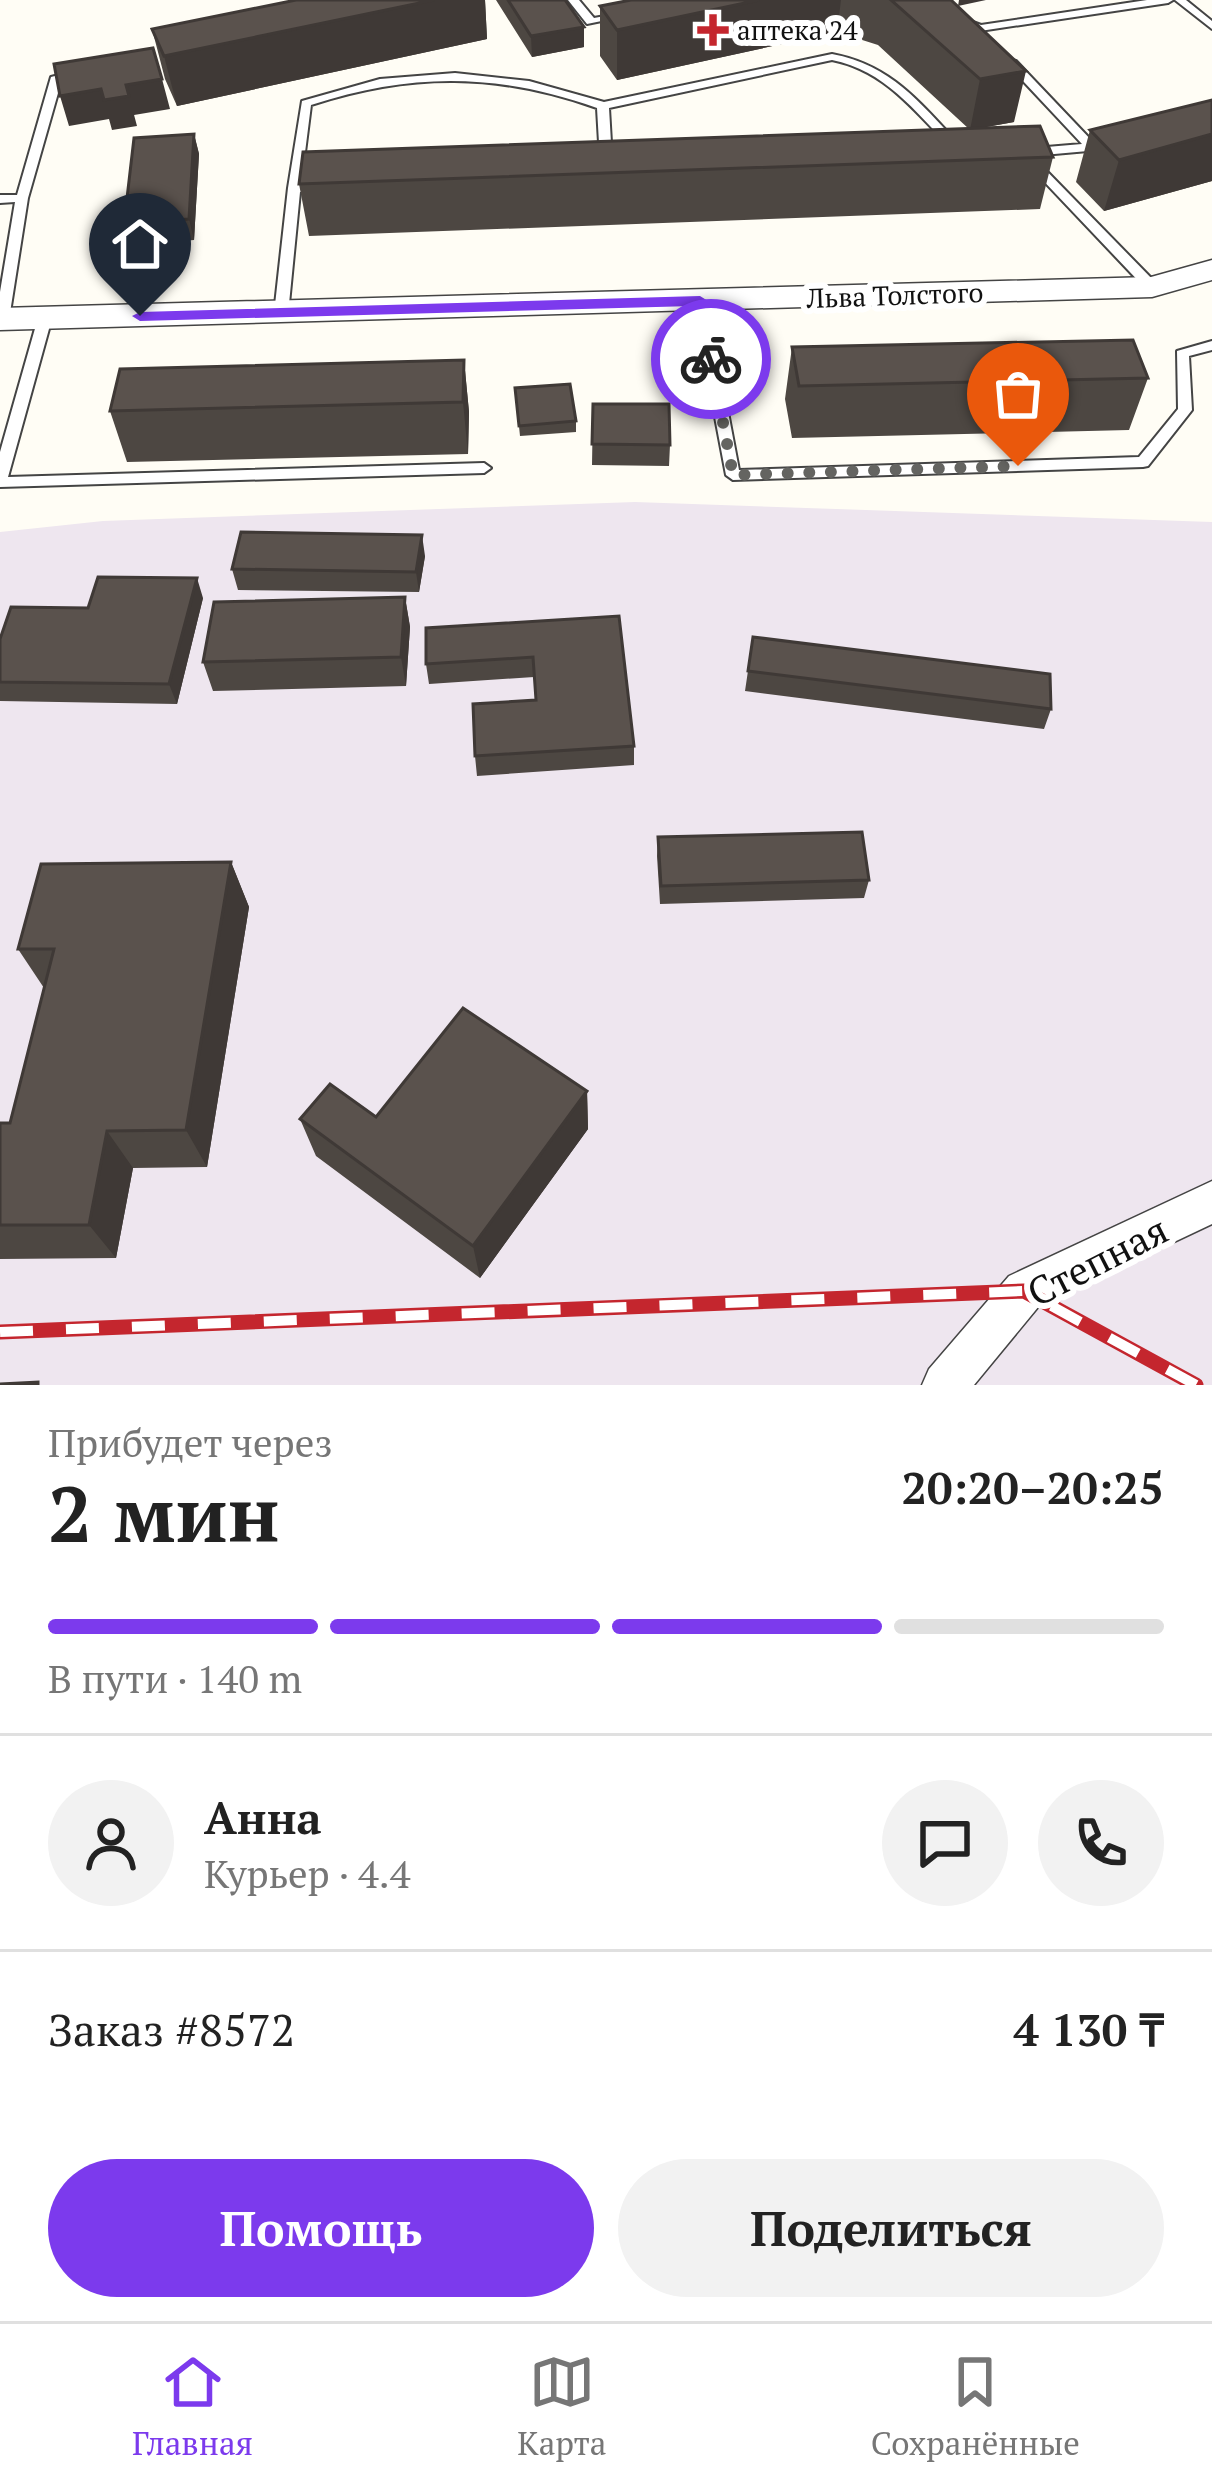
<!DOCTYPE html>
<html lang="ru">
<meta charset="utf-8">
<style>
body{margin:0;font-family:"PT Serif",serif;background:#f2f2f2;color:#222;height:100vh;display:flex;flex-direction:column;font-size:45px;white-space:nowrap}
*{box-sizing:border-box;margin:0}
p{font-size:39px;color:#767676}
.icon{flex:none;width:66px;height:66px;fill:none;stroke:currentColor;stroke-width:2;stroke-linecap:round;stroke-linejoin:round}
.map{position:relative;height:1385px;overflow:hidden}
.drawer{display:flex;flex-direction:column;background:#fff;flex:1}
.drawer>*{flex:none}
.pin{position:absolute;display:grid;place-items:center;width:102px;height:102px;color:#fff;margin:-123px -51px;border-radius:50% 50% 50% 0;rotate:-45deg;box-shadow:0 0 12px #0007}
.pin .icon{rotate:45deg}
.courier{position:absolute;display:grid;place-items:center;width:120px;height:120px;margin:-60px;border:9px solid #7c3aed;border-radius:50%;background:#fff;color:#222;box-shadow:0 3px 15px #0007}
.overview em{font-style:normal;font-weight:700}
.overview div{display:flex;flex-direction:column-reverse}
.overview{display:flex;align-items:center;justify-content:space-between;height:204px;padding:0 48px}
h1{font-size:78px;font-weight:700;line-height:90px}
.bar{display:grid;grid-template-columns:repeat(4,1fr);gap:18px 12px;align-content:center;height:144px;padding:0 48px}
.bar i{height:15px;border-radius:9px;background:#e0e0e0}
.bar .active{background:#7c3aed}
.bar p{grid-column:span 4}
.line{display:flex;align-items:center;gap:30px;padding:0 48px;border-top:3px solid #e0e0e0}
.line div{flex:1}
.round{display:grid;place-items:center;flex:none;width:126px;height:126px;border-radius:63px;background:#f2f2f2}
.primary-button{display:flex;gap:24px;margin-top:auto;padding:24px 48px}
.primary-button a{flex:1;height:138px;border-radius:72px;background:#7c3aed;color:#fff;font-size:48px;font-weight:700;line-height:138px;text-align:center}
.primary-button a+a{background:#f2f2f2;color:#222}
.tabs{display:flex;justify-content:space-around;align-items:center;height:168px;border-top:3px solid #e0e0e0;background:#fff;font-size:33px;color:#767676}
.tabs a{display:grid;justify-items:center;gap:6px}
.tabs .active{color:#7c3aed}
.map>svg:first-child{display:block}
.industrial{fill:#eee6ef}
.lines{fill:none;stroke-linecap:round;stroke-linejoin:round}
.service-casing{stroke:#444;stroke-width:4}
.minor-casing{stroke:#444;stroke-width:3}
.tertiary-casing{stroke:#444;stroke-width:3}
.service{fill:#fff;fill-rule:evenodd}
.minor{fill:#fff;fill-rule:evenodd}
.tertiary{fill:#fff;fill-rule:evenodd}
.rail-casing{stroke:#c4262e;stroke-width:15}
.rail{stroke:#fff;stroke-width:10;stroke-dasharray:33;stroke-linecap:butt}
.wall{fill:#4d4742}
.shaded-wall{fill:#3f3936}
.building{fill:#5a524d;stroke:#3f3936;stroke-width:3}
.route{fill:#7c3aed}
.done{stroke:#646461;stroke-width:12;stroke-dasharray:0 21.6}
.poi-dot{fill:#c4262e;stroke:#fff;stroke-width:4.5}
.labels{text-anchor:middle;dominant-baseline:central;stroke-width:12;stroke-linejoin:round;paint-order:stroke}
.far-poi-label{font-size:27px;fill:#111;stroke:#fff;text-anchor:start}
.far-street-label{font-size:27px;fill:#111;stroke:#fff}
.near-street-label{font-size:39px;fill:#111;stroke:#fff}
</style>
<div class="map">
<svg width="1212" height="1385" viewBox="0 0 1212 1385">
<rect width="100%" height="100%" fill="#fffdf5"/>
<path class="industrial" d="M 635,502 L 1212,522 L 1212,1385 L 0,1385 L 0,532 L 103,521 Z"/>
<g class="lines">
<g class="service-casing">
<path id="service" d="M 568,0 L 579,0 L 594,18 L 621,13 L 626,16 L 587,24 Z
M 1147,0 L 1173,0 L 1168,3 L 980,31 L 957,21 L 962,18 L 981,25 Z
M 1175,0 L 1186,0 L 1212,21 L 1212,29 Z
M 832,54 C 891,65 919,102 958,143 L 958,147 L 950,147 C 915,111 884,70 832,60 L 609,108 L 612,160 L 606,164 L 600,160 L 597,108 C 498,73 412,72 311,105 L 301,184 L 317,184 L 323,188 L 317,192 L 300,192 L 288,314 L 281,318 L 274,314 L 288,188 L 302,101 L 380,79 L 455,73 L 529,81 L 604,102 Z
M 1012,60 L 1016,61 L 1094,143 L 1105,142 L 1111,146 L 1094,154 L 1088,151 L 1032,156 L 1157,284 L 1157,290 L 1147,290 L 1017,153 L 1023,149 L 1082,144 L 1008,65 L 1006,63 Z
M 78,70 L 84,73 L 82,75 L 62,79 L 28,198 L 9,319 L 0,323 L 0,292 L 15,202 L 0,203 L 0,195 L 17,195 L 51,77 Z
M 700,297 L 707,301 L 739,470 L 1139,457 L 1178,409 L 1177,351 L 1212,341 L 1212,350 L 1189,356 L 1192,410 L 1148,466 L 1143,467 L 733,480 L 726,475 L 693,301 Z
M 45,314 L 52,318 L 8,477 L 484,463 L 491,468 L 484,473 L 0,487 L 0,452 L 38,318 Z"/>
</g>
<g class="minor-casing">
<path id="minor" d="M 1212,1181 L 1212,1224 L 1039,1306 L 974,1385 L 922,1385 L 929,1369 L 1009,1276 Z"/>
</g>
<g class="tertiary-casing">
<path id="tertiary" d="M 1212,260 L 1212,280 L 1152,297 L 0,330 L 0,308 L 1151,277 Z"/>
</g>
<use href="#service" class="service"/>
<use href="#minor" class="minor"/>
<use href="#tertiary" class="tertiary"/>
<g class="rail-casing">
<path id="rail" d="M 0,1332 L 1024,1291 L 1196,1385"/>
</g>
<use href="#rail" class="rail"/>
</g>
<path class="wall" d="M 296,0 L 485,0 L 487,39 L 177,106 L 165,79 L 152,29 Z
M 496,0 L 565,0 L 584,47 L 532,57 Z
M 631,0 L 951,0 L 1014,122 L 975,129 L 1053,157 L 1040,209 L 309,236 L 299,184 L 969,129 L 878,45 L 837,32 L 617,80 L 600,56 L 600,6 Z
M 1212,100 L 1212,181 L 1104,211 L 1076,182 L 1090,130 Z
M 194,134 L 199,154 L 194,240 L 131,245 L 124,224 Z
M 792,347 L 1148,378 L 1129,430 L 792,438 L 785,399 Z
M 464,360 L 469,412 L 468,454 L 127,462 L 110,411 Z
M 515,388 L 576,421 L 576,432 L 520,436 Z
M 593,404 L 670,445 L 669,466 L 592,465 Z
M 425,556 L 419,592 L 238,590 L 232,569 Z
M 405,597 L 410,627 L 406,686 L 213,691 L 203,662 Z
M 203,598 L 177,704 L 0,701 L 0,639 L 88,608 Z
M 619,616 L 634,746 L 634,765 L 477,776 L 475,756 L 536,700 L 534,677 L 429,684 L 426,664 Z
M 753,637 L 1051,709 L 1044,729 L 745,691 Z
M 658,837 L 869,880 L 864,898 L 660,904 L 657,856 Z
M 231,862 L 249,907 L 207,1167 L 133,1168 L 116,1258 L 0,1259 L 0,1123 L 10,1123 L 44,988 L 18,949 Z
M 587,1091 L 588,1129 L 480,1278 L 316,1156 L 300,1119 L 376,1117 Z"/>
<path class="shaded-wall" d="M 434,0 L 485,0 L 487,39 L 177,106 L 164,56 Z
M 759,0 L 841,0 L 837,32 L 617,80 L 617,30 Z
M 959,0 L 986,0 L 958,6 Z
M 584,27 L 584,47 L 532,57 L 531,36 Z
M 1026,71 L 1014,122 L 970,130 L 980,79 Z
M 162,79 L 170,109 L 134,115 L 126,85 Z
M 101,89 L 129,96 L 137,126 L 112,130 L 109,119 L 69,126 L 60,96 Z
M 194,134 L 199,154 L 194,240 L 189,219 Z
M 1212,134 L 1212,181 L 1104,211 L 1119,160 Z
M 464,360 L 469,412 L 468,454 L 463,402 Z
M 422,535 L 425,556 L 419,592 L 416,572 Z
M 197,578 L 203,598 L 177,704 L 169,684 Z
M 405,597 L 410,627 L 406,686 L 401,657 Z
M 231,862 L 249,907 L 207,1167 L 186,1130 Z
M 587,1091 L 588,1129 L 480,1278 L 473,1246 Z
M 107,1131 L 133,1168 L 116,1258 L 89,1225 Z"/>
<path class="building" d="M 296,0 L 434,0 L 164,56 L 152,29 Z
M 508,0 L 565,0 L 584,27 L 531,36 Z
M 631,0 L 759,0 L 617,30 L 600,6 Z
M 891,0 L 951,0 L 1026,71 L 980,79 Z
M 153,48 L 162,79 L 126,85 L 129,96 L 104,100 L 101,89 L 60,96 L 54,64 Z
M 1212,100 L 1212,134 L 1119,160 L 1090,130 Z
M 1040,126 L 1053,157 L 299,184 L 303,152 Z
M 194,134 L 189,219 L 124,224 L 134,138 Z
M 1133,340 L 1148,378 L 799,386 L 792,347 Z
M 464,360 L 463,402 L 110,411 L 120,369 Z
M 570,384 L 576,421 L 519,426 L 515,388 Z
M 593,404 L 669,404 L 670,445 L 592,444 Z
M 241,532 L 422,535 L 416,572 L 232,569 Z
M 98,577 L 197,578 L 169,684 L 0,682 L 0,639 L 11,607 L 88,608 Z
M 405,597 L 401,657 L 203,662 L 214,602 Z
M 619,616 L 634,746 L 475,756 L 473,704 L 536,700 L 533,657 L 426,664 L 426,628 Z
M 753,637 L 1050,674 L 1051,709 L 748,671 Z
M 862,832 L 869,880 L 661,886 L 658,837 Z
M 231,862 L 186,1130 L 107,1131 L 89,1225 L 0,1225 L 0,1123 L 10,1123 L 54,949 L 18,949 L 41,864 Z
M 463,1008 L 587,1091 L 473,1246 L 300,1119 L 330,1084 L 376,1117 Z
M 38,1382 L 38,1385 L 0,1385 L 0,1384 Z"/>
<path class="route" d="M 700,296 L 708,301 L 719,359 L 711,365 L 703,359 L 693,306 L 140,321 L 132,316 L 140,312 Z"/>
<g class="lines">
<path class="done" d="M 711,359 L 733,475 L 1018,466"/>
</g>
<path class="poi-dot" d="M707 12h12v12h12v12h-12v12h-12v-12h-12v-12h12z"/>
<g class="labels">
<g class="far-poi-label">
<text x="737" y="30">аптека 24</text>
</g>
<g class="far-street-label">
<text transform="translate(895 295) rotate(-2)">Льва Толстого</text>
</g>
<g class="near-street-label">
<text transform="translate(1097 1260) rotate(-27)">Степная</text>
</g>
</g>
</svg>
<div class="pin" style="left:1018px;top:466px;background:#ea580c"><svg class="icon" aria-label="bag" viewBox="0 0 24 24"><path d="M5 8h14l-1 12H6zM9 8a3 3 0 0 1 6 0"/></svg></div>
<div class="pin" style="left:140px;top:316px;background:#1f2937"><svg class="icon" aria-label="home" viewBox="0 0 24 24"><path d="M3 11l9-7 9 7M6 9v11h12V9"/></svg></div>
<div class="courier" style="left:711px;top:359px"><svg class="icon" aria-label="bike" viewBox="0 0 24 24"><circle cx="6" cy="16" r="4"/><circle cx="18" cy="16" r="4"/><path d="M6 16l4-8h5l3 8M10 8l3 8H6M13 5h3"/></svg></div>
</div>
<section class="drawer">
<div class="overview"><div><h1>2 мин</h1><p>Прибудет через</p></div><em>20:20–20:25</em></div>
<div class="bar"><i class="active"></i><i class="active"></i><i class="active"></i><i></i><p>В пути · 140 m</p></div>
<div class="line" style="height:216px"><a class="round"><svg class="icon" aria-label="person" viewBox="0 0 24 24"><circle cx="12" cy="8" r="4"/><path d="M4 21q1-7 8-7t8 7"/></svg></a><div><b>Анна</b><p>Курьер · 4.4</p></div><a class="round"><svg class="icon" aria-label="chat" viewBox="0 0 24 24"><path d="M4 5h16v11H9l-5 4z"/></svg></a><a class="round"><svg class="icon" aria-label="phone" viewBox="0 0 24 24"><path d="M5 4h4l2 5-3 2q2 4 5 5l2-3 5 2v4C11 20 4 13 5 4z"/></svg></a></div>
<div class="line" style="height:156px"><div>Заказ #8572</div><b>4 130 ₸</b></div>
<div class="primary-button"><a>Помощь</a><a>Поделиться</a></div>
</section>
<nav class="tabs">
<a class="active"><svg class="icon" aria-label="home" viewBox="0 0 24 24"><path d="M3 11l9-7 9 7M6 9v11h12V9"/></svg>Главная</a>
<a><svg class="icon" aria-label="map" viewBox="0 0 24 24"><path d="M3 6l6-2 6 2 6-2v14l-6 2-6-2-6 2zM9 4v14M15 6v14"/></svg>Карта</a>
<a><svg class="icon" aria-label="saved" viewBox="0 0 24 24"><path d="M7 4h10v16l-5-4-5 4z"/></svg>Сохранённые</a>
</nav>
